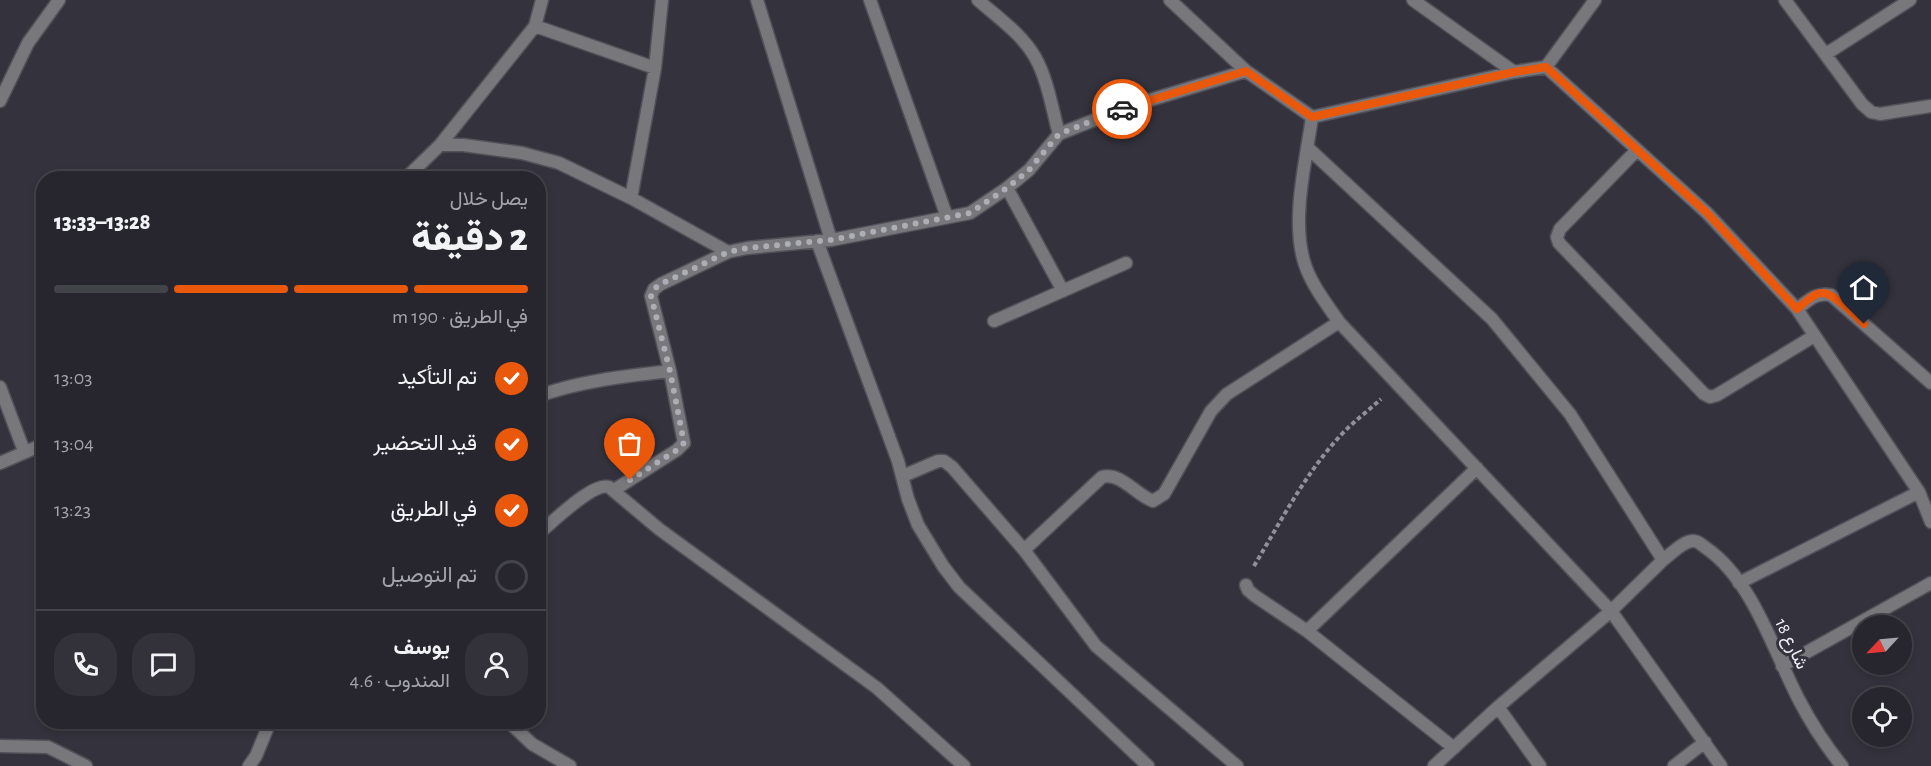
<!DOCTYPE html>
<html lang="ar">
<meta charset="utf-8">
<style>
body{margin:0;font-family:"Alegreya Sans",Vazirmatn,sans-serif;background:#33323a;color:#f1f3f6;direction:rtl;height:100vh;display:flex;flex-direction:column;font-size:22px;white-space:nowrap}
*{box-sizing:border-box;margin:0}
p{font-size:20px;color:#a4a5aa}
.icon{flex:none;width:33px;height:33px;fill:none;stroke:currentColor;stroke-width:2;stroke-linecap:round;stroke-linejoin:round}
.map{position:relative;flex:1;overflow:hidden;direction:ltr}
.side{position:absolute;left:36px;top:171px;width:510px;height:558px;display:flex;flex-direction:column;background:#27262e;border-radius:24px;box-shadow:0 3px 9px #0003,0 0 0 2px #43434a;direction:rtl}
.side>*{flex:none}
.needle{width:39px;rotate:244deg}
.controls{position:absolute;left:1852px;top:615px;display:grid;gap:12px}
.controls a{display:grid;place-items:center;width:60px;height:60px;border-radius:50%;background:#27262e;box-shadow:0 3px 9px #0003,0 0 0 2px #43434a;font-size:30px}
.pin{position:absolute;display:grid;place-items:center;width:51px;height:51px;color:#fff;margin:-62px -26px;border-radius:50% 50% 50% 0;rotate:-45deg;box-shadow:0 0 6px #0007}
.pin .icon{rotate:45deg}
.courier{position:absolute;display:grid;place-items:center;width:60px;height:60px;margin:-30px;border:4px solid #ea580c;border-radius:50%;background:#fff;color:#222;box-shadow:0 2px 8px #0007}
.head em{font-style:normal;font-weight:800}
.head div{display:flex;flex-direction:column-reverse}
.head{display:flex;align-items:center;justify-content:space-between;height:102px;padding:0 18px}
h1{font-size:39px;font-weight:800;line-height:45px}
.bar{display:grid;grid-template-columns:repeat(4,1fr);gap:9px 6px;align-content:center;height:72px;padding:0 18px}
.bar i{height:8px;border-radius:4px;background:#43434a}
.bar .on{background:#ea580c}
.bar p{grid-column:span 4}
.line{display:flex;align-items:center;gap:15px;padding:0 18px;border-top:2px solid #43434a}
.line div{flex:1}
.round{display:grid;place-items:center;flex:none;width:63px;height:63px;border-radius:24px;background:#33323a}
ol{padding:0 18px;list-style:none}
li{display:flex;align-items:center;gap:18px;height:66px}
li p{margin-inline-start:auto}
li .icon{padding:6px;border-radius:50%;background:#ea580c;color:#fff;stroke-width:4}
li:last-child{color:#a4a5aa}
li i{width:33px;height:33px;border:3px solid #43434a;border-radius:50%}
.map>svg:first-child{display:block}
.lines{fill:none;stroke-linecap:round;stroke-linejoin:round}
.street-casing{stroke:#52515a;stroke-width:15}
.path{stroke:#909098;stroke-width:4;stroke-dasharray:4.5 3;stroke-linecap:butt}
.street{stroke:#77777c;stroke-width:12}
.done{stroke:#adadb5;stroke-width:6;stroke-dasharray:0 10.8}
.route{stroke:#ea580c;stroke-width:8}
.labels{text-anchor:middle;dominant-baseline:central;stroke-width:6;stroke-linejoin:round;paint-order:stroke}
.street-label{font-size:18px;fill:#eeeef5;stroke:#34333d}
</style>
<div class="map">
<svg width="1931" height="766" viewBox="0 0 1931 766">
<rect width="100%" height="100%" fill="#34333d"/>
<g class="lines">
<g class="street-casing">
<path id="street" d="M 757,0 L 831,240
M 870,0 L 947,217
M 978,0 C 997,17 1022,34 1035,57 C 1048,80 1052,109 1059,134
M 1170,0 L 1246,71 L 1312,117 C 1306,161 1292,215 1303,258 C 1309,282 1326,303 1339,322 L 1611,611 L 1721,766
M 1413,0 L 1514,72
M 1785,0 L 1862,104 L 1871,112 L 1880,114 L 1931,106
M 535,26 L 655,68
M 1826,54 L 1910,0
M 1546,67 L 1707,213 L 1797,309 L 1919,492 L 1931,522
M 0,101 L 28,43 L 59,0
M 1312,117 L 1514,72 L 1546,67 L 1595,0
M 440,145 L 535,26 L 542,0
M 1308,148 L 1492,319 L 1570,414 L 1663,560 L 1611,611 L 1498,707 L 1434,766
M 1636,151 L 1560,229 L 1557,237 L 1559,243 L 1704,394 L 1710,397 L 1717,395 L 1814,336
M 406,178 L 440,145 L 463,145 L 522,153 L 559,163 L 631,198 L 728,252 L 747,248 L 831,240 L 970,213 L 1007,188 L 1029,170 L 1059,134 L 1127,107 L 1246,71
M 1007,188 L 1063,291
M 631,198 L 655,68 L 662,0
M 817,241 L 898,461 L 908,499 L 918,525 L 943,566 L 959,587 L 1148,766
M 1797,309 C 1809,300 1816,292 1831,295 L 1931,383
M 994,321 L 1126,263
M 0,387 L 24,451
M 538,396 C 581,381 625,376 670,371
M 0,463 L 44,444
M 903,476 L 938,461 L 944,461 L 952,467 L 1024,550 L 1096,646 L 1237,766
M 614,490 L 677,450 L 684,443 L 670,371 L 651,296 L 654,289 L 661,284 L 728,252
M 538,534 C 552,523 592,482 609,487 L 659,529 L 877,688 L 964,766
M 1024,550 L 1102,477 C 1121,472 1136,495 1153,501 L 1164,494 L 1211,411 L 1227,394 L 1339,322
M 1663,560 C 1671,554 1684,540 1694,541 C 1698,541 1702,545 1706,548 C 1752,579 1774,652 1799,700 C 1811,723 1826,746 1842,766
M 1739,583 L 1919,492
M 1246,585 L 1248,590 L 1255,596 L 1307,631 L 1454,748
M 1307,631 L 1477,468
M 1782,666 L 1931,583
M 1498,707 L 1540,766
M 509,722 L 532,744 L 570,766
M 0,746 L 48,747 L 86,766
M 249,766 L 256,756 L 270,722
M 1674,766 L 1705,742"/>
</g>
<path class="path" d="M 1254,566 C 1281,521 1305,474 1340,436 C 1353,422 1368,411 1381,399"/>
<use href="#street" class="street"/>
</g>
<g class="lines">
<path class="done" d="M 630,480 L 677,450 L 684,443 L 670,371 L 651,296 L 654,289 L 661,284 L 728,252 L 747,248 L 831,240 L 970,213 L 1007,188 L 1029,170 L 1059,134 L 1122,109"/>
<path class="route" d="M 1122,109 L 1246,71 L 1312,117 L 1514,72 L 1546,67 L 1707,213 L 1797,309 C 1804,304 1813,293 1822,293 C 1833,292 1855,316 1864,324"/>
</g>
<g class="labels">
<g class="street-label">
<text transform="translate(1791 644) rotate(64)">شارع 18</text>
</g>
</g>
</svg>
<div class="controls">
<a><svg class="needle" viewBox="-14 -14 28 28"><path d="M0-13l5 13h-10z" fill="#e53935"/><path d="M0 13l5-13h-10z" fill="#a4a5aa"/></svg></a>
<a><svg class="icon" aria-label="locate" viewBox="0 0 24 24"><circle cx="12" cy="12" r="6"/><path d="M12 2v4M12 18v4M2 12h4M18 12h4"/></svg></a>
</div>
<div class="pin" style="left:630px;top:480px;background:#ea580c"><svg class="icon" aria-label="bag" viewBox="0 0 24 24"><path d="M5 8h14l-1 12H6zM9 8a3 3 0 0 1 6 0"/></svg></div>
<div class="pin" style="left:1864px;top:324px;background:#1f2937"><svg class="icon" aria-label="home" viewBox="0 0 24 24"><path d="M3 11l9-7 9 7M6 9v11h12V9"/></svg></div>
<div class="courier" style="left:1122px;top:109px"><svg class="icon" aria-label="car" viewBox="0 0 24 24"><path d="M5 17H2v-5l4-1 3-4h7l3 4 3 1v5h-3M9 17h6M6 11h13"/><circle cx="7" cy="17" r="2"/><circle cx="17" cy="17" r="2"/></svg></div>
<section class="side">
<div class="head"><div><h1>2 دقيقة</h1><p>يصل خلال</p></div><em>13:28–13:33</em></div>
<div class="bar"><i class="on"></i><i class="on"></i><i class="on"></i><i></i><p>في الطريق · 190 m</p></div>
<ol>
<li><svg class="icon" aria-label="check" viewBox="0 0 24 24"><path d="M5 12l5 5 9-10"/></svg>تم التأكيد<p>13:03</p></li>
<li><svg class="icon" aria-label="check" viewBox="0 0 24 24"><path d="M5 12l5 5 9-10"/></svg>قيد التحضير<p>13:04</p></li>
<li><svg class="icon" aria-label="check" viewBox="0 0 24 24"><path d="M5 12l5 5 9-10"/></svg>في الطريق<p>13:23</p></li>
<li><i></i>تم التوصيل</li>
</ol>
<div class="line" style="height:108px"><a class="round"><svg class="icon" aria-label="person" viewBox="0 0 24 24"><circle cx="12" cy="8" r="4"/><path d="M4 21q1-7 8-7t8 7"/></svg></a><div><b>يوسف</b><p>المندوب · 4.6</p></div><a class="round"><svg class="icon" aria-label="chat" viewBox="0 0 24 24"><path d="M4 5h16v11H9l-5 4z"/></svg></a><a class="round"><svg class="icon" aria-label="phone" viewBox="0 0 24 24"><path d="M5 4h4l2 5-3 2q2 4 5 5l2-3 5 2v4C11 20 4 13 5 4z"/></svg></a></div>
</section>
</div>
